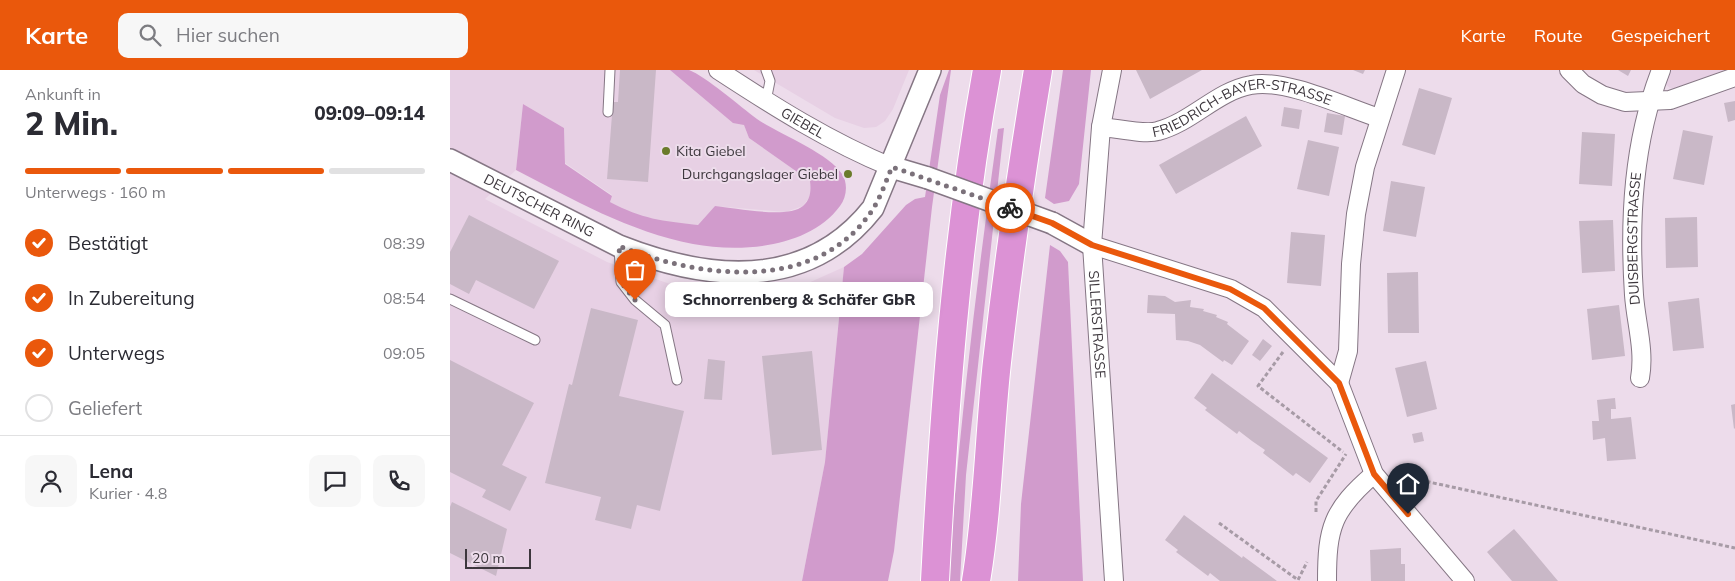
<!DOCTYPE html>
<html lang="de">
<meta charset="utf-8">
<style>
body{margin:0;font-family:Mulish,sans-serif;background:#f7f7f7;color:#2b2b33;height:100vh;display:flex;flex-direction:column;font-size:19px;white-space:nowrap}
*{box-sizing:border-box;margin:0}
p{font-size:16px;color:#7c7c81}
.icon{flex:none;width:28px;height:28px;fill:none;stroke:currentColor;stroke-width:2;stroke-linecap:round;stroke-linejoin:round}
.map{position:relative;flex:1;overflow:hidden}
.details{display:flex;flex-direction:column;background:#fff;width:450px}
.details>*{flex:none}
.scale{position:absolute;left:15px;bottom:12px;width:66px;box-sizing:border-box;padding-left:5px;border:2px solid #3d373d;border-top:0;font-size:14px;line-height:18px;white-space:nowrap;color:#3d373d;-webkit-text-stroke:4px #eddceb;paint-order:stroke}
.pin{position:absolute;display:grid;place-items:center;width:42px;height:42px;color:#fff;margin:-51px -21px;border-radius:50% 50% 50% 0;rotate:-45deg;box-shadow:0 0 5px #0007}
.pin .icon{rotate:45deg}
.courier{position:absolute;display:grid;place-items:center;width:50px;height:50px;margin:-25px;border:4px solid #ea580c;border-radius:50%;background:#fff;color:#222;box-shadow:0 1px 6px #0007}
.bubble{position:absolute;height:35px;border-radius:10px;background:#fff;box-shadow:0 2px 12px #0003;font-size:16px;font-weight:800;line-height:35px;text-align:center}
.summary em{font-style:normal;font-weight:800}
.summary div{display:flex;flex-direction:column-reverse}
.summary{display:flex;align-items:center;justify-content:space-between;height:85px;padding:0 25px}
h1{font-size:32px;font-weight:800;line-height:38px}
.bar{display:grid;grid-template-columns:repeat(4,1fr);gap:8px 5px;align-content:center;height:60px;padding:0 25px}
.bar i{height:6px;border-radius:4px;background:#e1e1e2}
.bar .current{background:#ea580c}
.bar p{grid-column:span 4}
.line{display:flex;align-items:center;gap:12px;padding:0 25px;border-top:1px solid #e1e1e2}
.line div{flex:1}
.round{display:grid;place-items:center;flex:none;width:52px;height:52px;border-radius:10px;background:#f7f7f7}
ol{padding:0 25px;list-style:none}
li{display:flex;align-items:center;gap:15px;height:55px}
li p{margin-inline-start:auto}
li .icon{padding:5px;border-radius:50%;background:#ea580c;color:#fff;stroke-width:4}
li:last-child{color:#7c7c81}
li i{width:28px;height:28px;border:2px solid #e1e1e2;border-radius:50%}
header{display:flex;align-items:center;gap:30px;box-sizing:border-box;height:70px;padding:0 25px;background:#ea580c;color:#fff}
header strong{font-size:24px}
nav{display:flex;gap:28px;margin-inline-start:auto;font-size:18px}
.search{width:350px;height:45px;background:#f7f7f7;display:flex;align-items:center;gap:12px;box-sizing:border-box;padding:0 18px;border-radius:10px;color:#7c7c81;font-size:19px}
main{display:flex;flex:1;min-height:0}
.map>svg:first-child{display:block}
.built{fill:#e7d0e4}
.green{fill:#d19bcc}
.building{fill:#c9b8c7}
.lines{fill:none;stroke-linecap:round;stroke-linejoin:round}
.service-casing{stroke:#857684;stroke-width:11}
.minor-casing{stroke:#857684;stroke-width:20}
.tertiary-casing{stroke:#857684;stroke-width:24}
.motorway-casing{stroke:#fff;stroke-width:30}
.path{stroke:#a79ba6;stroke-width:3;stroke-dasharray:4 2.5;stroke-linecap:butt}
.service{stroke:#fff;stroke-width:9}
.minor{stroke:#fff;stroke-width:18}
.tertiary{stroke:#fff;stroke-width:21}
.motorway{stroke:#dc92d5;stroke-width:28}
.tertiary-bridge-casing{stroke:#857684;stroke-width:24;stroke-linecap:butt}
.tertiary-bridge{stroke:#fff;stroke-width:21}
.done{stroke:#7b717a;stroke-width:5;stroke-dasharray:0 9}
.route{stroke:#ea580c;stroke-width:6}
.poi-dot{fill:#6a7b2a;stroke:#eddceb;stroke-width:2}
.labels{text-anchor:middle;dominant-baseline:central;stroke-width:4;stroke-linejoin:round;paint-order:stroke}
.street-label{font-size:14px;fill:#3d373d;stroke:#eddceb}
.poi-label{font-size:14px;fill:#3d373d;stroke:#eddceb;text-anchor:start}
</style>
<header>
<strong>Karte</strong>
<div class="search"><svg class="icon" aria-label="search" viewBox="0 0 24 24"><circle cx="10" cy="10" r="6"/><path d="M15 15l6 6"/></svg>Hier suchen</div>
<nav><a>Karte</a><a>Route</a><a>Gespeichert</a></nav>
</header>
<main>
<section class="details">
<div class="summary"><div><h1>2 Min.</h1><p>Ankunft in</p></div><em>09:09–09:14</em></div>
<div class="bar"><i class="current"></i><i class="current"></i><i class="current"></i><i></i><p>Unterwegs · 160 m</p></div>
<ol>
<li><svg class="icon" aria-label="check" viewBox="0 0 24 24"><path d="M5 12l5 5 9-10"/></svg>Bestätigt<p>08:39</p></li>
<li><svg class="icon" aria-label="check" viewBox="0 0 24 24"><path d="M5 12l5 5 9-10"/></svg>In Zubereitung<p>08:54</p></li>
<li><svg class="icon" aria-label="check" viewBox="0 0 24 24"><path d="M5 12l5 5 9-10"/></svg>Unterwegs<p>09:05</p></li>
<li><i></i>Geliefert</li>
</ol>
<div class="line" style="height:90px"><a class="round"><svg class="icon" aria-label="person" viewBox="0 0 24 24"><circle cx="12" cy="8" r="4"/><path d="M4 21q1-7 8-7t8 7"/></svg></a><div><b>Lena</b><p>Kurier · 4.8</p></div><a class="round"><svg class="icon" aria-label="chat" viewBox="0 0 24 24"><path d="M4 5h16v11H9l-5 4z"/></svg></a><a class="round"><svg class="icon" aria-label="phone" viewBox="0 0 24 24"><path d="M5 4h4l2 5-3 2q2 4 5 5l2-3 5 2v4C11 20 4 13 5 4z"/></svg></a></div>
</section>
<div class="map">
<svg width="1285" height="511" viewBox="0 0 1285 511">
<rect width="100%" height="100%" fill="#eddceb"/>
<path class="built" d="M 0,0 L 220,0 L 294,55 L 299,68 L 360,111 L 361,125 L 353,136 L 336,142 L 265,136 L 248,155 L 207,151 L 184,145 L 160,132 L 162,125 L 115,93 L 114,58 L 73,34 L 66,100 L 35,129 L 157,192 L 220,214 L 276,223 L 316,222 L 356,214 L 394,197 L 375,392 L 352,511 L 0,511 Z
M 304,0 L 459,0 L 443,39 L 435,51 L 426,57 L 414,58 L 385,48 Z
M 1218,0 L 1275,0 L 1225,18 L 1220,18 L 1215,14 Z"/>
<path class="green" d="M 220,0 C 225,0 234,0 239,0 C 255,6 291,37 307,49 C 329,64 379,83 392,104 C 398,113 397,127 390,136 C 359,178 291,183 243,174 C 180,162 122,129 66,100 L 73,34 L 114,58 L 115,94 L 162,126 L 160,132 C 192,149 212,151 248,155 L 265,136 C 285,138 338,149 353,136 C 361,129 361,120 360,111 L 299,68 L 294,55 L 283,53 Z
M 499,0 L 501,0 L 482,137 L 444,481 L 438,511 L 352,511 L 375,392 L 394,197 L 412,184 L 456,135 L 465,129 L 475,127 L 490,25 Z
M 613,0 L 641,0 L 629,114 L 619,131 L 604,134 L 595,128 Z
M 554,58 L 516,405 L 510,511 L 498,511 C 509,359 527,209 548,59 Z
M 600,175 L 610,181 L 618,192 L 633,511 L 568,511 L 571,434 Z"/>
<path class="building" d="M 170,0 L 206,0 L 198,112 L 157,109 L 163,32 L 168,32 Z
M 686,0 L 752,0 L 700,29 Z
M 903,0 L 915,0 L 913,4 Z
M 1168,0 L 1181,0 L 1178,6 Z
M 969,18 L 1002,28 L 985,85 L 952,75 Z
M 1285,31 L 1285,50 L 1278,52 L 1274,33 Z
M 834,37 L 852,40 L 849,59 L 831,56 Z
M 877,43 L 895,46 L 892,65 L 874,62 Z
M 796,46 L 812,76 L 726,124 L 709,95 Z
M 1233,60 L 1263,66 L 1254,115 L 1223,109 Z
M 1132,62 L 1165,64 L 1162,116 L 1129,114 Z
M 858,70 L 889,77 L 879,126 L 847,119 Z
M 941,111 L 975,117 L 966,167 L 933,161 Z
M 19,145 L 109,191 L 84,239 L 26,210 L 19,224 L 0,214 L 0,182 Z
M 1247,147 L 1248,197 L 1216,198 L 1215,148 Z
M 1163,150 L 1165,201 L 1132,203 L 1129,151 Z
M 841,162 L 875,165 L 871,216 L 837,213 Z
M 968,202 L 969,263 L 938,263 L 937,203 Z
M 698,225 L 715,226 L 725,232 L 741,230 L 740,237 L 754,239 L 753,241 L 767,245 L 766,247 L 778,252 L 777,254 L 799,271 L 782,295 L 774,290 L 773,292 L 750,275 L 738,271 L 726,270 L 725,244 L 697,243 Z
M 1249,228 L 1254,278 L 1223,281 L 1218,232 Z
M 1169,235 L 1175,286 L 1142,290 L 1137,239 Z
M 141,238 L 188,250 L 169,326 L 234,341 L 210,441 L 187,435 L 181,459 L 145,450 L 151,427 L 95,413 L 119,314 L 122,315 Z
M 813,269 L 822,276 L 810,291 L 802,285 Z
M 362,281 L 372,380 L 322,385 L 312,286 Z
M 258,289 L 275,291 L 272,330 L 254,329 Z
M 0,290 L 84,333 L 52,395 L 77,407 L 60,441 L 32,427 L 36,420 L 0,402 Z
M 976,291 L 987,339 L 957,347 L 945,298 Z
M 762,303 L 878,388 L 860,413 L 846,403 L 843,406 L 813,383 L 815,380 L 802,371 L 789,361 L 787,364 L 755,340 L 757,338 L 744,328 Z
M 1165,328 L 1166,339 L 1161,339 L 1161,349 L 1181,347 L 1186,389 L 1157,391 L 1155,368 L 1143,370 L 1142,351 L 1149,351 L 1147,330 Z
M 1285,334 L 1285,358 L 1284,359 L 1281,335 Z
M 972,362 L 974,371 L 964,373 L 962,364 Z
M 2,432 L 57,459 L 46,506 L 0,483 L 0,437 Z
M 734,445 L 792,488 L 793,486 L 827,511 L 770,511 L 760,503 L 758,506 L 726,482 L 728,480 L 715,470 Z
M 1064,459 L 1077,474 L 1108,511 L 1062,511 L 1037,482 Z
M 951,478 L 951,494 L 955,494 L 955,511 L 921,511 L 920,480 Z"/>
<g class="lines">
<g class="service-casing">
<path id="service" d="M 316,0 L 320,11 L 316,31
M 158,42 L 160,0
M 169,177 L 171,212 L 185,230 L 215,255 L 227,310
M 0,229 L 85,270"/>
</g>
<g class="minor-casing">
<g id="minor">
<path id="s1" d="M 268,0 C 323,36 380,72 441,97"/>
<path id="s2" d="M 662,0 L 651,57 L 642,175 L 664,511"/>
<path d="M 1119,0 L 1133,14 L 1152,25 L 1175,32 L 1220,30 L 1285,7"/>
<path id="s3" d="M 651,57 C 666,58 695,65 708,61 C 742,52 767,21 801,15 C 835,8 895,37 929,48"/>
<path d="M 642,175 L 781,219 L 814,238 L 889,313 L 924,404 L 1015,511"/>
<path id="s4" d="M 1190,308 C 1195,280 1186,253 1184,225 C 1179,149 1183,72 1211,0"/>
<path d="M 889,313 L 898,281 L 901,194 L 906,144 L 915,97 L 946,0"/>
<path d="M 877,511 C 877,458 882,440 924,404"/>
</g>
</g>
<g class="tertiary-casing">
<g id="tertiary">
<path id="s5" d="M 0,90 L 169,176 C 258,211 357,222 423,138 L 480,0"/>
<path d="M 441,97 L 478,108"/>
<path d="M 602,153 L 642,175"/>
</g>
</g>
<g class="motorway-casing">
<path id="motorway" d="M 485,511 C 494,340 506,169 537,0
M 526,511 C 538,439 539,365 547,292 C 558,194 572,97 588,0"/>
</g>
<path class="path" d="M 833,282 L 808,316 L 893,382
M 951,406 L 1285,478
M 866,442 L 866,431 L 896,384
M 769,453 L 848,510 L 857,492"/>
<use href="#service" class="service"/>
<use href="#minor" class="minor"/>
<use href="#tertiary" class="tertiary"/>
<use href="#motorway" class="motorway"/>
<g class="tertiary-bridge-casing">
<path id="tertiary-bridge" d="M 478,108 L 602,153"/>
</g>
<use href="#tertiary-bridge" class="tertiary-bridge"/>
</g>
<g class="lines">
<path class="done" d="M 185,230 L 171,212 L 169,176 C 249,208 367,225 423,139 C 431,126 436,111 442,97 L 560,138"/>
<path class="route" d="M 560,138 L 602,153 L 642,175 L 780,219 L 814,238 L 889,313 L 924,404 L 958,444"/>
</g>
<g class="poi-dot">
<circle cx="216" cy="81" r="5"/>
<circle cx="398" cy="104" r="5"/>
</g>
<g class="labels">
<g class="street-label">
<text stroke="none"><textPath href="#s3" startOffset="148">FRIEDRICH-BAYER-STRASSE</textPath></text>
<text stroke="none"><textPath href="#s1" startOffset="100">GIEBEL</textPath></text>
<text stroke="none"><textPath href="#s5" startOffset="100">DEUTSCHER RING</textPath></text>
<text stroke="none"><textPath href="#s4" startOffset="140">DUISBERGSTRASSE</textPath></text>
<text stroke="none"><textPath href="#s2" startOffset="256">SILLERSTRASSE</textPath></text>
</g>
<g class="poi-label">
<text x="226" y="81">Kita Giebel</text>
<text x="388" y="104" text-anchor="end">Durchgangslager Giebel</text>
</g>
</g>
</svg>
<div class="scale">20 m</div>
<div class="pin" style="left:185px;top:230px;background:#ea580c"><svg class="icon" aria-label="bag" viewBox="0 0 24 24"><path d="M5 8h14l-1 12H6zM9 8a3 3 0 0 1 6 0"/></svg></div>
<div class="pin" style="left:958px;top:444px;background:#1f2937"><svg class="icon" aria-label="home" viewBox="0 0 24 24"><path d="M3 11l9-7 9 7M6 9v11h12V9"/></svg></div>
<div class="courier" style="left:560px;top:138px"><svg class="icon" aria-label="bike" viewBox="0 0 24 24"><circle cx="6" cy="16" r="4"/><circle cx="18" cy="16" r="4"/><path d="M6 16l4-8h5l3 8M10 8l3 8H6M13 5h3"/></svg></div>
<div class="bubble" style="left:215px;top:212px;width:268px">Schnorrenberg &amp; Schäfer GbR</div>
</div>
</main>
